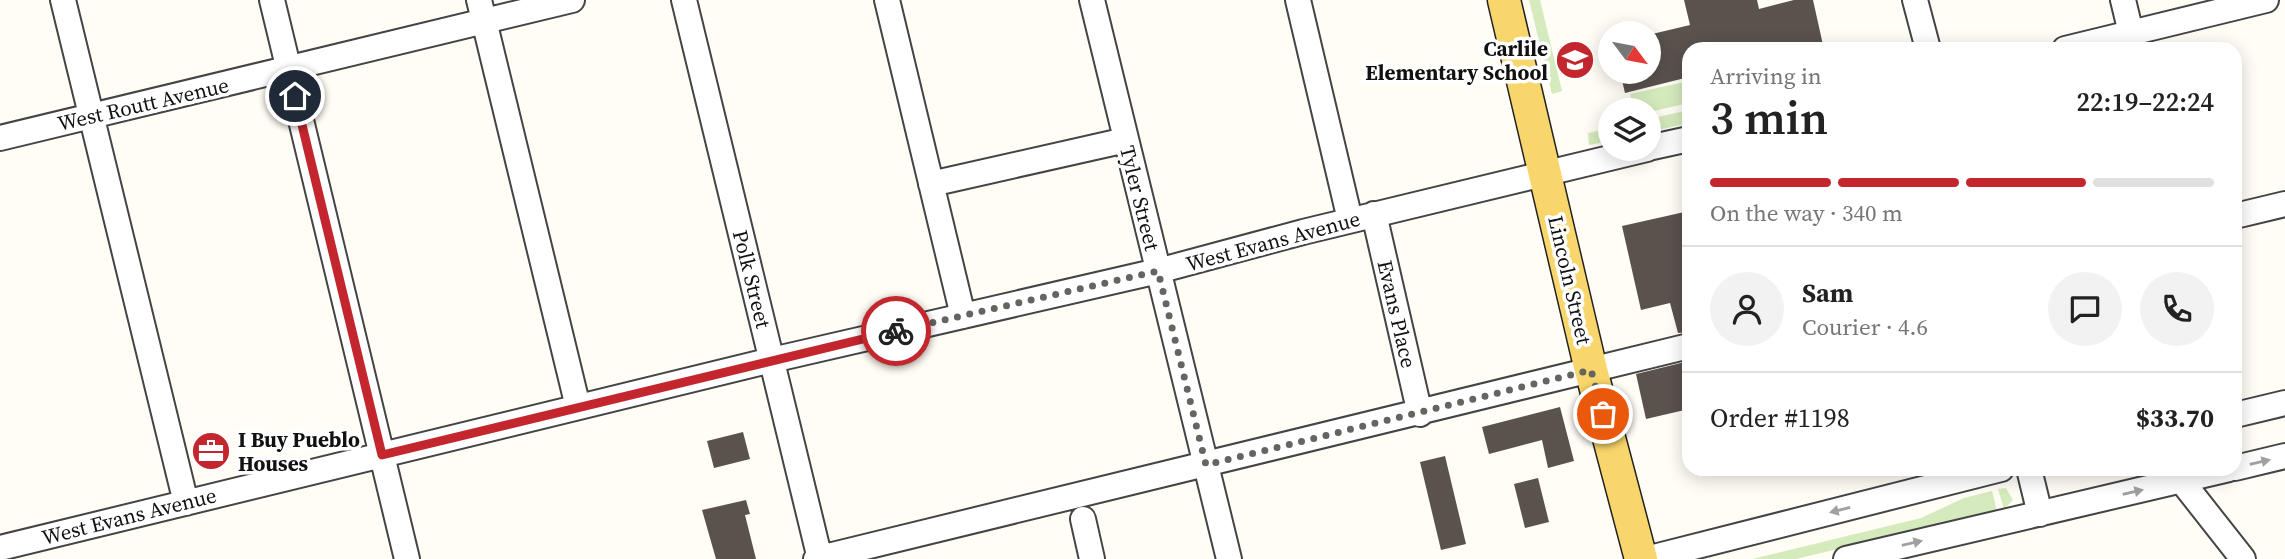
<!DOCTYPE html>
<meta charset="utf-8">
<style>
body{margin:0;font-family:"Source Serif 4",serif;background:#f2f2f2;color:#222;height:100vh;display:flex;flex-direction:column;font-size:26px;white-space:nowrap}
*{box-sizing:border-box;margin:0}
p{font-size:23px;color:#767676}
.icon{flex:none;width:38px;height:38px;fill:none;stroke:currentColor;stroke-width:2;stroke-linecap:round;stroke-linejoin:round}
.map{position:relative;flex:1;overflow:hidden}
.drawer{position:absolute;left:1682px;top:42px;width:560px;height:434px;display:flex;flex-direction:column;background:#fff;border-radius:21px;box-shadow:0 4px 18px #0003}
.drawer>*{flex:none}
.needle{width:46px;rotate:122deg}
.buttons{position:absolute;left:1598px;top:21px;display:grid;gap:14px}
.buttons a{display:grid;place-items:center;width:63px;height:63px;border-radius:50%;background:#fff;box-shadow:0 4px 18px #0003;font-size:35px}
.pin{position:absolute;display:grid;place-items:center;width:60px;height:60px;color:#fff;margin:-30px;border:4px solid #fff;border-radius:50%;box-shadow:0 2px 7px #0007}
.courier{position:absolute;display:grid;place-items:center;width:70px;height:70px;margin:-35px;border:5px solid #c4262e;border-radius:50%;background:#fff;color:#222;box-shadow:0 2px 9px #0007}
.headline em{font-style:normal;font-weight:600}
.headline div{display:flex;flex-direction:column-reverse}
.headline{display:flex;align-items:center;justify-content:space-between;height:119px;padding:0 28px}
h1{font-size:46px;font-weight:600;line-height:52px}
.bar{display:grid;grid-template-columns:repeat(4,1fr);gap:10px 7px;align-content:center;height:84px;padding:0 28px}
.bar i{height:9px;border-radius:5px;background:#e0e0e0}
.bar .current{background:#c4262e}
.bar p{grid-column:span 4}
.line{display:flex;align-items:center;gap:18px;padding:0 28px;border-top:2px solid #e0e0e0}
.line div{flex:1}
.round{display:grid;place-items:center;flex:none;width:74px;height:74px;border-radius:37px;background:#f2f2f2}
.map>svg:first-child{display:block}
.green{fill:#d5ebbd}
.building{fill:#5a524d}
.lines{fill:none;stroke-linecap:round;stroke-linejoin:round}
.minor-casing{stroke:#444;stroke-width:28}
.major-casing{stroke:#222;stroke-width:35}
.minor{stroke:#fff;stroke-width:24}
.major{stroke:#f9d66b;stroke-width:32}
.oneway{fill:#a0a0a0}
.done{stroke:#646461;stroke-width:7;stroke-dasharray:0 12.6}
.route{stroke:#c4262e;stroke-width:9}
.labels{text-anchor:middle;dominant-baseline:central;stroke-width:7;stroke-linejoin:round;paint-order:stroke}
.poi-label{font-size:21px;font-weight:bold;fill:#111;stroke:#fff;text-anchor:end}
.street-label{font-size:21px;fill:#111;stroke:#fff}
</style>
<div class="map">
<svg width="2285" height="559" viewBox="0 0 2285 559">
<rect width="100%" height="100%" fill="#fffdf5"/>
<path class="green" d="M 1529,0 L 1540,0 L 1562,91 L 1552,94 Z
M 1689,81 L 1689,103 L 1649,112 L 1634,110 L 1630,94 Z
M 1689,110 L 1689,123 L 1649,132 L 1649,119 Z
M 1610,128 L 1610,141 L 1589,145 L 1588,133 Z
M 2006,488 L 2013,500 L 2004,509 L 1998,489 Z
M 1992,491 L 1997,511 L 1796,559 L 1752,559 L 1921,518 L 1964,498 Z"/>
<path class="building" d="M 1684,0 L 1757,0 L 1759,9 L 1794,0 L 1813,0 L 1823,45 L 1806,49 L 1689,49 L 1689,77 L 1625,93 L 1620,72 L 1648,72 L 1648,35 L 1690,25 Z
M 1689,211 L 1689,332 L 1678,333 L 1670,303 L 1641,310 L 1622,226 Z
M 1689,361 L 1689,409 L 1646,419 L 1636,374 Z
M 1560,407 L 1574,461 L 1548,468 L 1542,440 L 1489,454 L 1482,427 Z
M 743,432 L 750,459 L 714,468 L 707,441 Z
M 1445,456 L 1466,544 L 1441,550 L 1420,462 Z
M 1538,478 L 1549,522 L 1525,528 L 1514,484 Z
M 746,500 L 750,514 L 745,515 L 756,559 L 716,559 L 702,510 Z"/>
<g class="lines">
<g class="minor-casing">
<path id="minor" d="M 63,0 L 186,503
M 272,0 L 407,559
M 479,0 L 578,407
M 684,0 L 820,559
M 887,0 L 963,316
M 1092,0 L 1229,559
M 1298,0 L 1350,220
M 1915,0 L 1928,49
M 2123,0 L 2131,33
M 2065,49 L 2266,0
M 0,138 L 572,0
M 1648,148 L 1689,139
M 931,184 L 1126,140
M 1374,214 L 1420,414
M 2235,216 L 2285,204
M 2235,415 L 2285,403
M 2235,468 L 2285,456
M 2029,469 L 2040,514
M 2173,470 L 2243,559
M 1083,519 L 1092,559
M 0,548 L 772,360 L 1158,271 L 1303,232 L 1647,149
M 816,559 L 1689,346
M 1646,559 L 2001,469
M 1846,559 L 2229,469"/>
</g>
<g class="major-casing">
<path id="major" d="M 1504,0 L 1591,370 L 1641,559"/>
</g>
<use href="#minor" class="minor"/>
<use href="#major" class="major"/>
</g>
<defs><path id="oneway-solid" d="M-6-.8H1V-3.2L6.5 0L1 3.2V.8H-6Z" transform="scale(1.75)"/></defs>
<g class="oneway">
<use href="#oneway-solid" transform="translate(2260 462) rotate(-13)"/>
<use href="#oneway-solid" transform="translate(2133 492) rotate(-13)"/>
<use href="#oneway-solid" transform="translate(1840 510) rotate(166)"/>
<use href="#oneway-solid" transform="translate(1912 543) rotate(-13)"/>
</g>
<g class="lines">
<path class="done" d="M 896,331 L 1158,271 L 1206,465 L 1591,370 L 1603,414"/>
<path class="route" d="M 295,96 L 382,455 L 896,331"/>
</g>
<defs>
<g id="school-disc" transform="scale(2.0125)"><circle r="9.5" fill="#c4262e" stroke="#fff"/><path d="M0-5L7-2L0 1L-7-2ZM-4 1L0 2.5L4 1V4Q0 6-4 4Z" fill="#fff"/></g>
<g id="office-disc" transform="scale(2.0125)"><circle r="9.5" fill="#c4262e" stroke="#fff"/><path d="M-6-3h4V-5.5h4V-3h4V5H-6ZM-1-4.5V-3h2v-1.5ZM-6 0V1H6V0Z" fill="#fff"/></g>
</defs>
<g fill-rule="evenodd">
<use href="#school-disc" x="1575" y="60"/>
<use href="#office-disc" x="211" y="451"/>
</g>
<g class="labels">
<g class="poi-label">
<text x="1548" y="48">Carlile<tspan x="1548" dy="24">Elementary School</tspan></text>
<text x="238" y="439" text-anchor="start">I Buy Pueblo<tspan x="238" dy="24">Houses</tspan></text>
</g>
<g class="street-label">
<text transform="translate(143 104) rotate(-13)">West Routt Avenue</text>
<text transform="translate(1140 198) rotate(76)">Tyler Street</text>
<text transform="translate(1273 241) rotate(-15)">West Evans Avenue</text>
<text transform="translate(752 279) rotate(76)">Polk Street</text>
<text transform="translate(1570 280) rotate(77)">Lincoln Street</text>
<text transform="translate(1397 314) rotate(77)">Evans Place</text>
<text transform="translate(129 516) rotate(-14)">West Evans Avenue</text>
</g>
</g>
</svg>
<div class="buttons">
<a><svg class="needle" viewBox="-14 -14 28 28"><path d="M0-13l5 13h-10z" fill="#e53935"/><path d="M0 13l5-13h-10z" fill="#767676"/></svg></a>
<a><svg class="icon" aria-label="layers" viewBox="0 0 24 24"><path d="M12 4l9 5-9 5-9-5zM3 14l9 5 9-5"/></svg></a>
</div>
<div class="pin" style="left:1603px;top:414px;background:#ea580c"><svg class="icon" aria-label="bag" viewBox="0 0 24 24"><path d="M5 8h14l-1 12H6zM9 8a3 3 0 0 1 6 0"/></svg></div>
<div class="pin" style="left:295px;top:96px;background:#1f2937"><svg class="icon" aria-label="home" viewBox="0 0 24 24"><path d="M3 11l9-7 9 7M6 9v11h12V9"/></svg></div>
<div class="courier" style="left:896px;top:331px"><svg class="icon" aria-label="bike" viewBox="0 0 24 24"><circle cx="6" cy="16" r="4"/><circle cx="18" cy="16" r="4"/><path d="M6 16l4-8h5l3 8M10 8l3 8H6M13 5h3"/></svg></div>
<section class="drawer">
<div class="headline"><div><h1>3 min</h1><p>Arriving in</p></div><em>22:19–22:24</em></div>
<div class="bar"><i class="current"></i><i class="current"></i><i class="current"></i><i></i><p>On the way · 340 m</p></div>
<div class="line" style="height:126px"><a class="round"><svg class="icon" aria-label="person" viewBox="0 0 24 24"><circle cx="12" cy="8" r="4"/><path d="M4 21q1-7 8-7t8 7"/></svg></a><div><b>Sam</b><p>Courier · 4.6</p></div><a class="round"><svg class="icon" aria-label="chat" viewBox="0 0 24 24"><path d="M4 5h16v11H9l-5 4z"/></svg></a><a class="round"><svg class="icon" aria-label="phone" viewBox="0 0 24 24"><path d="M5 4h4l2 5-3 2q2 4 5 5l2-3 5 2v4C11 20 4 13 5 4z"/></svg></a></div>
<div class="line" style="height:91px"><div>Order #1198</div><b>$33.70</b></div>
</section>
</div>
